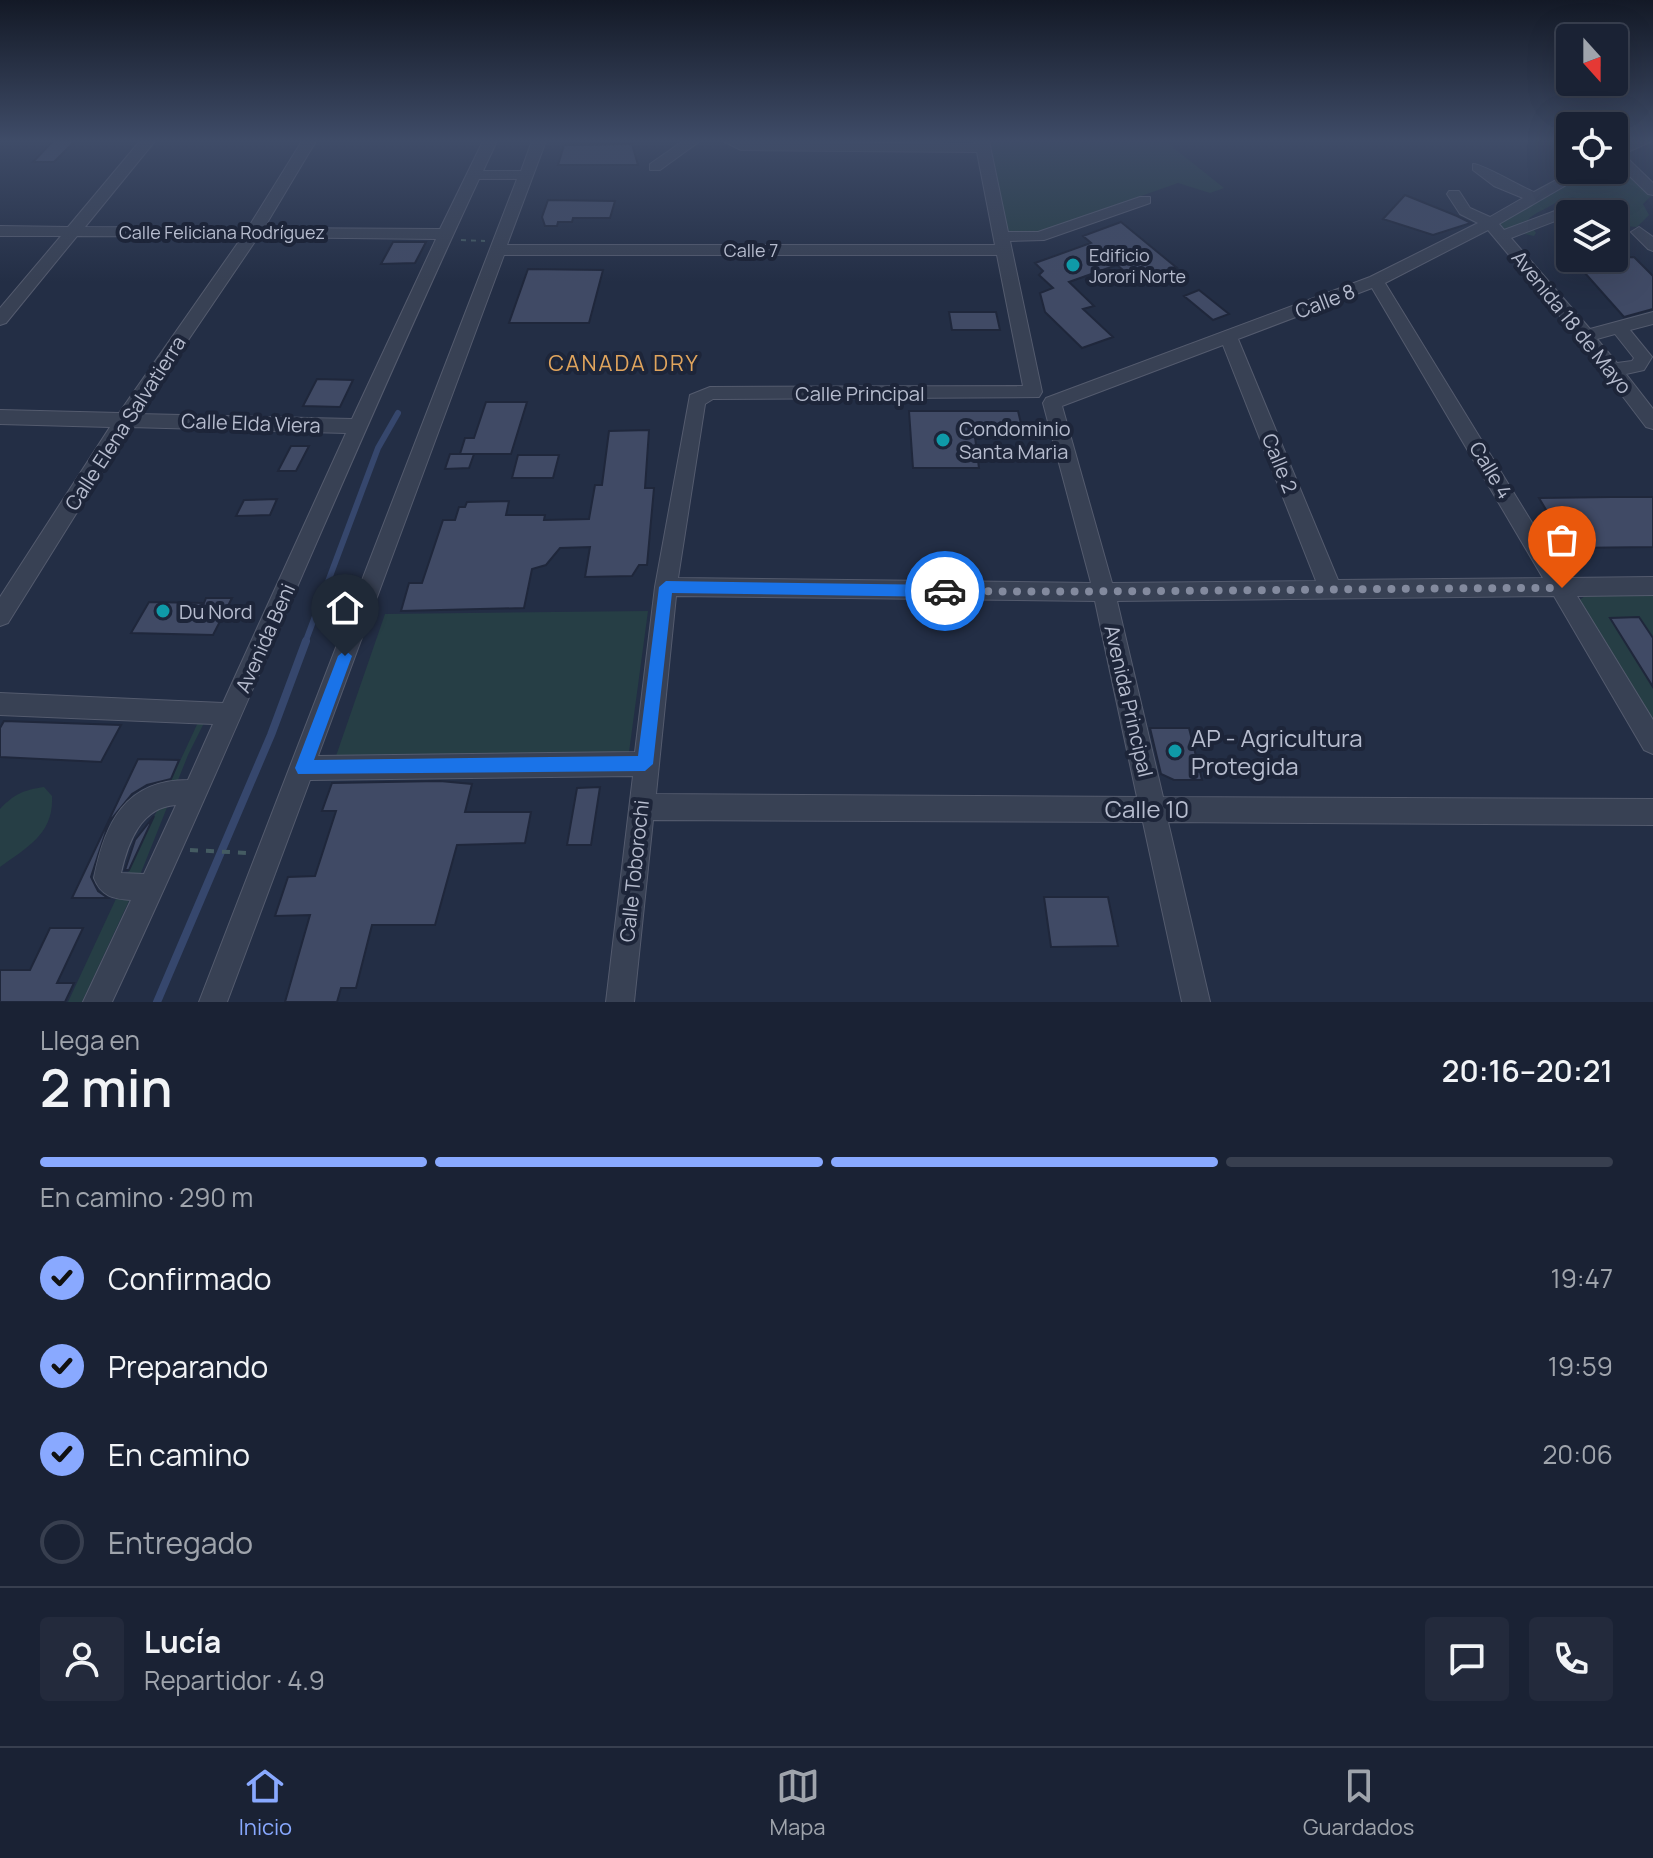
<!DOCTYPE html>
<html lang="es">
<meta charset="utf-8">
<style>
body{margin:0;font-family:Manrope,sans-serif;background:#232a3c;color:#f1f3f6;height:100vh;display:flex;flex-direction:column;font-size:30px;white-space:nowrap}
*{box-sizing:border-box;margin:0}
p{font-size:26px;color:#9fa4ac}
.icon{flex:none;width:44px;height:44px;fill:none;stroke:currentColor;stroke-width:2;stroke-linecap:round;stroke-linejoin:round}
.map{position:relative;height:1002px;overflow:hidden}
.side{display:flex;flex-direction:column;background:#1a2234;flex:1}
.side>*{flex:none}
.needle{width:52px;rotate:159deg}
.tools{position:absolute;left:1556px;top:24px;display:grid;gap:16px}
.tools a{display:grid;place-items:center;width:72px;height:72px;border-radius:8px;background:#1a2234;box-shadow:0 8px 32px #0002,0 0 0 2px #383f4f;font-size:40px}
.pin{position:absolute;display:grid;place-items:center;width:68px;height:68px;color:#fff;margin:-82px -34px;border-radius:50% 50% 50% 0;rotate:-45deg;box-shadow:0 0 8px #0007}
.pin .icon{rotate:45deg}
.courier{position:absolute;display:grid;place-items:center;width:80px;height:80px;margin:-40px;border:6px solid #1a73e8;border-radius:50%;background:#fff;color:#222;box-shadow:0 2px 10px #0007}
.summary em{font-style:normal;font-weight:600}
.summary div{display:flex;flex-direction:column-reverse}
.summary{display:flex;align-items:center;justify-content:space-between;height:136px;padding:0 40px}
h1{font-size:52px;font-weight:600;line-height:60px}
.bar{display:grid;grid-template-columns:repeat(4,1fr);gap:12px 8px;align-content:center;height:96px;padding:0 40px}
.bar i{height:10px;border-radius:6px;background:#383f4f}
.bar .selected{background:#89a9ff}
.bar p{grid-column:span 4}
.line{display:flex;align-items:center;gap:20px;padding:0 40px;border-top:2px solid #383f4f}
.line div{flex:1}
.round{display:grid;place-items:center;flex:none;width:84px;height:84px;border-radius:8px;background:#232a3c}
ol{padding:0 40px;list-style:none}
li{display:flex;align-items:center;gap:24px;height:88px}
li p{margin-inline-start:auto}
li .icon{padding:8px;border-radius:50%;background:#89a9ff;color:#111;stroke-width:4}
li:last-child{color:#9fa4ac}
li i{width:44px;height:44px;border:4px solid #383f4f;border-radius:50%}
.tabs{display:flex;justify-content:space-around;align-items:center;height:112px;border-top:2px solid #383f4f;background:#1a2234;font-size:22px;color:#9fa4ac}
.tabs a{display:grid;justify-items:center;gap:4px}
.tabs .selected{color:#89a9ff}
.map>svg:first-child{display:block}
.green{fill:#263e45}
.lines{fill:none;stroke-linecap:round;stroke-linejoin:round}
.stream-far1{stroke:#36476d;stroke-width:6}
.stream{stroke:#36476d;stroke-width:8}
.building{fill:#404a65;stroke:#1f273b;stroke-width:2}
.minor-casing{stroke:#545b6e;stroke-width:2}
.path-far1{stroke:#445b62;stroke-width:2;stroke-dasharray:5 5;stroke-linecap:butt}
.path{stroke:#445b62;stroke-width:4;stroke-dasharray:8 8;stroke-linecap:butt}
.minor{fill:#384154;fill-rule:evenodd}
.route{fill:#1a73e8}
.done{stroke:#838a9e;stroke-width:8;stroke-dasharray:0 14.4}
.culture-dot{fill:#0f9aa8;stroke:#1d2539;stroke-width:3}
.labels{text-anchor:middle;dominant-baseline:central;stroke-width:8;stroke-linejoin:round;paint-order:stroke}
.far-street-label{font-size:18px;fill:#b6bcce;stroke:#1d2539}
.far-poi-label{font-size:18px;fill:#b6bcce;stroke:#1d2539;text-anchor:start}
.street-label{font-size:20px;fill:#b6bcce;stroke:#1d2539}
.poi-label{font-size:20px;fill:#b6bcce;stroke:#1d2539;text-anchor:start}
.neighbourhood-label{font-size:22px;letter-spacing:2px;fill:#e1a55d;stroke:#1d2539}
.near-poi-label{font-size:24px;fill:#b6bcce;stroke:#1d2539;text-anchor:start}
.near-street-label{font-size:24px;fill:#b6bcce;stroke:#1d2539}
</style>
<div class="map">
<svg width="1653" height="1002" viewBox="0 0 1653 1002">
<rect width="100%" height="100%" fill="#232e45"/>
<path class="green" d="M 990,141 L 1165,141 L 1224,188 L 1210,193 L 1178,183 L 1036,233 L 1019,234 L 1009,231 L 1006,225 Z
M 1614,163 L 1651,196 L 1643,204 L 1649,215 L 1637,227 L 1614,225 L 1614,214 C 1581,214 1590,183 1550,206 C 1542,211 1534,213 1528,220 L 1536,233 L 1534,236 L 1500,228 L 1499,221 L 1594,170 L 1614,170 Z
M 1591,592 L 1653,593 L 1653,734 L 1575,603 Z
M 648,611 L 629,752 L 336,756 L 385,614 Z
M 201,716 L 207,717 L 188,755 L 134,890 L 82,1002 L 68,1002 Z
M 44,787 L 52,796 C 54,834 27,847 0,867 L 0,809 C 14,794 24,790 44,787 Z"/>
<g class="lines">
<path class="stream-far1" d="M 305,643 L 378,448 L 398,413"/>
<path class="stream" d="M 157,1002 L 271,735 L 306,641"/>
</g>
<path class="building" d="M 53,141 L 75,141 L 54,162 L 33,162 Z
M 632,144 L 638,165 L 558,165 L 564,145 Z
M 1405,195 L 1457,216 L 1471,223 L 1433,235 L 1383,219 Z
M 548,200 L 615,201 L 610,218 L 573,218 L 572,222 L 558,222 L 557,226 L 545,226 L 542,217 Z
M 1121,222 L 1177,268 L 1138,283 L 1117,265 L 1069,282 L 1094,306 L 1083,309 L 1113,337 L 1082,348 L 1045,312 L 1040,293 L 1053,288 L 1039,275 L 1043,271 L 1035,263 L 1091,243 L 1083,236 Z
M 393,242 L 426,242 L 415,263 L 381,264 Z
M 1634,257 L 1653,276 L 1653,309 L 1624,317 L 1576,263 L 1593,258 Z
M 528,269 L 603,270 L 589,323 L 509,323 Z
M 1199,290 L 1229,314 L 1213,320 L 1184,296 Z
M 949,312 L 996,312 L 1000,330 L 952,330 Z
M 317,379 L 353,380 L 340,407 L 303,406 Z
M 486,402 L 527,402 L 511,454 L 460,454 L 465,438 L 474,438 Z
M 909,411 L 1018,411 L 1024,436 L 975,437 L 979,468 L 913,468 Z
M 649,430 L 645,488 L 654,488 L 647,565 L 639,565 L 632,576 L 585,577 L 590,547 L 560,548 L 546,565 L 532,569 L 524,608 L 401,611 L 409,583 L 422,583 L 443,520 L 455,520 L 459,507 L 465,507 L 467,502 L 509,501 L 506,515 L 545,515 L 544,520 L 589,519 L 595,485 L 602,485 L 609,431 Z
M 291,446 L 309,446 L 296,471 L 278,471 Z
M 450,454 L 474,454 L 469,468 L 445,469 Z
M 518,455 L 559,455 L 553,478 L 512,478 Z
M 1612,497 L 1653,497 L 1653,547 L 1569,548 L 1539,498 Z
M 277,499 L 270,515 L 236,516 L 244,500 Z
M 206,598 L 232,598 L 213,635 L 131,633 L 149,602 L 204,603 Z
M 1639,617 L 1653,638 L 1653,687 L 1610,618 Z
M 4,721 L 121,725 L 101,762 L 0,757 L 0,728 Z
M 1150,728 L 1189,728 L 1202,780 L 1174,780 L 1161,774 Z
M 138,759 L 179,760 L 171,779 L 147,785 L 132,794 L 109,822 L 91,877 L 98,891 L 108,898 L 72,898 Z
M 440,781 L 472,784 L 465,812 L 531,812 L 525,843 L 457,845 L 435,925 L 372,925 L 356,988 L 341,988 L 337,1002 L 285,1002 L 310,915 L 275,916 L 288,877 L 315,876 L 336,811 L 322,811 L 332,783 Z
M 600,787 L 591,845 L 567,845 L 577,788 Z
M 154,816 L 129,870 L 125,870 L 135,840 Z
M 1044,897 L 1108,897 L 1118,946 L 1051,947 Z
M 50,928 L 83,928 L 57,983 L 74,983 L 65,1002 L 0,1002 L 0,970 L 30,970 Z"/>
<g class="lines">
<g class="minor-casing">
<path id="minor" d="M 140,141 L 155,141 L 85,227 L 248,228 L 302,141 L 316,141 L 264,228 L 440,229 L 483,141 L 497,141 L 483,171 L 521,171 L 532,141 L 546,141 L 507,245 L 995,245 L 977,152 L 741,150 L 723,141 L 976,144 L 975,141 L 989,141 L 1008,232 L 1038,232 L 1140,197 L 1150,197 L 1150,203 L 1044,240 L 1010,241 L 1042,392 L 1039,397 L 713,399 L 705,404 L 678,578 L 1091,583 L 1043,403 L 1046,398 L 1370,277 L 1478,223 L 1460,214 L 1447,194 L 1449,191 L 1459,191 L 1470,208 L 1490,217 L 1523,198 L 1494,186 L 1473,170 L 1473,164 C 1481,163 1521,187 1534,192 L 1575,170 L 1592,170 L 1499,224 L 1504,230 L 1579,202 L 1589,202 L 1589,208 L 1511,238 L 1590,329 L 1653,312 L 1653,324 L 1630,330 L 1652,357 L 1644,370 L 1626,374 L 1653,409 L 1653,429 L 1646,427 L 1580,340 L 1488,230 L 1385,283 L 1566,578 L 1653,577 L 1653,595 L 1577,596 L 1653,720 L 1653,754 L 1644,750 L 1554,596 L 1117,601 L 1163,797 L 1653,799 L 1653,825 L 1168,822 L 1210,1002 L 1182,1002 L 1143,822 L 653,820 L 634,1002 L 606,1002 L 633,776 L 310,780 L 227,1002 L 199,1002 L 517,179 L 479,179 C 351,453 239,731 112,1002 L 83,1002 L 131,900 C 113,899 101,896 94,878 C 105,823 125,780 188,780 L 213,724 L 0,715 L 0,693 L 223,703 L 346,433 L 130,427 L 8,623 L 0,626 L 0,597 L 110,427 L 0,424 L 0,410 L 119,413 L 242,237 L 77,236 L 6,323 L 0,325 L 0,308 L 61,236 L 0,236 L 0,226 L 68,227 ZM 258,237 L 436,239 L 352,419 L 138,414 ZM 504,255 L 997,255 L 1023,386 L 710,387 L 690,395 L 655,587 L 635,752 L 318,756 ZM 1372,288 L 1543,578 L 1338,580 L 1238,339 ZM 1615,334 L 1634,358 L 1632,361 L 1617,363 L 1597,339 ZM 1223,345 L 1316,581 L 1112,583 L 1062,406 ZM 676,596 L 1095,601 L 1137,797 L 656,794 ZM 176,805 L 144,874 L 121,873 C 128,842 141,807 176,805 Z
M 683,141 L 700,141 L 660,170 L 650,170 L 650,164 Z
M 1632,141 L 1652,141 L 1623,154 L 1653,183 L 1653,195 L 1648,194 L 1614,161 L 1614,148 Z
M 1639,227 L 1653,237 L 1653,251 L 1648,249 L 1631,232 Z"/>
</g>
<path class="path-far1" d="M 461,240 L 485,241"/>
<path class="path" d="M 190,850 L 247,853"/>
<use href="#minor" class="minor"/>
</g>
<linearGradient id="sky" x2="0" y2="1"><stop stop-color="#131926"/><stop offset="0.5" stop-color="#3f4c68"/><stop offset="1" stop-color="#3f4c68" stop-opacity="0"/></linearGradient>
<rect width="1653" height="282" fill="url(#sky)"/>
<path class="route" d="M 666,581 L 945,585 L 952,591 L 945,597 L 672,593 L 653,764 L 645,771 L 298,774 L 295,768 L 338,656 L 345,650 L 352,656 L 314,760 L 638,756 L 659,587 Z"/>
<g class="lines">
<path class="done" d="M 945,591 C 1151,593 1357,588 1562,588"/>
</g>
<g class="culture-dot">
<circle cx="1073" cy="265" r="8"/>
<circle cx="943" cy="440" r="8"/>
<circle cx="163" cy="611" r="8"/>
<circle cx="1175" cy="751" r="8"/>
</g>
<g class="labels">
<g class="far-street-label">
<text x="222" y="232">Calle Feliciana Rodríguez</text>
<text x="751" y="250">Calle 7</text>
</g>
<g class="far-poi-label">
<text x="1089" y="255">Edificio<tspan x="1089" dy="21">Jorori Norte</tspan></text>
</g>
<g class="street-label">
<text transform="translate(1325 301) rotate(-21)">Calle 8</text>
<text transform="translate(1572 322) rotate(51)">Avenida 18 de Mayo</text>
<text x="860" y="393">Calle Principal</text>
<text transform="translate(125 423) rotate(-57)">Calle Elena Salvatierra</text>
<text transform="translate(251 423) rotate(2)">Calle Elda Viera</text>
<text transform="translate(1280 463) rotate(68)">Calle 2</text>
<text transform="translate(1491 470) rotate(59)">Calle 4</text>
<text transform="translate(265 638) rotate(-66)">Avenida Beni</text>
<text transform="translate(1129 701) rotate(77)">Avenida Principal</text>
<text transform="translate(634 871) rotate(-84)">Calle Toborochi</text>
</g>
<g class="poi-label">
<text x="959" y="428">Condominio<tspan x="959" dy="23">Santa Maria</tspan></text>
<text x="179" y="611">Du Nord</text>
</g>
<g class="neighbourhood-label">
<text x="624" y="363">CANADA DRY</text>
</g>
<g class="near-poi-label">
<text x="1191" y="737">AP - Agricultura<tspan x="1191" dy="28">Protegida</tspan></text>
</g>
<g class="near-street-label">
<text x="1147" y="808">Calle 10</text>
</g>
</g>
</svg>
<div class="tools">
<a><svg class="needle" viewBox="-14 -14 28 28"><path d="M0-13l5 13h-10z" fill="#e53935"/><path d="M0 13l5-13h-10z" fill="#9fa4ac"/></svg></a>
<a><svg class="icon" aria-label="locate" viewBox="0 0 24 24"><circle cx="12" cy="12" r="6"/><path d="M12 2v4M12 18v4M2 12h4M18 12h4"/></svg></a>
<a><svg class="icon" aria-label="layers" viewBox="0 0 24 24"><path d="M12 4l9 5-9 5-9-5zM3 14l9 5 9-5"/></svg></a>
</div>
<div class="pin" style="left:1562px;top:588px;background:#ea580c"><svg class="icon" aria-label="bag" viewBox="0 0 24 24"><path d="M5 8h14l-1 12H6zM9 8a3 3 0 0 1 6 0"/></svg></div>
<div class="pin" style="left:345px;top:656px;background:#1f2937"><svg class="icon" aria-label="home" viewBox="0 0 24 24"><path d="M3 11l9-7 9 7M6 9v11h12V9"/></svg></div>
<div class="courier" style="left:945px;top:591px"><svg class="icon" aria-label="car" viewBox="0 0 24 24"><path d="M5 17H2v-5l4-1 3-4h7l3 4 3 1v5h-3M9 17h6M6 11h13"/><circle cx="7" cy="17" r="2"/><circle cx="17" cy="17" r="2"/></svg></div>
</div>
<section class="side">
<div class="summary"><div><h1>2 min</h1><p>Llega en</p></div><em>20:16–20:21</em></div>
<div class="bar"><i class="selected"></i><i class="selected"></i><i class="selected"></i><i></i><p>En camino · 290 m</p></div>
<ol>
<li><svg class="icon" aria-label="check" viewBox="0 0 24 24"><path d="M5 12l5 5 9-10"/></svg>Confirmado<p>19:47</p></li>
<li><svg class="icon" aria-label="check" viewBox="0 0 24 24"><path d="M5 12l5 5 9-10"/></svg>Preparando<p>19:59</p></li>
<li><svg class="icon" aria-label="check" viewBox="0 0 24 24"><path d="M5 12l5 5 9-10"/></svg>En camino<p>20:06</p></li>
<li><i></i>Entregado</li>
</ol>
<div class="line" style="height:144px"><a class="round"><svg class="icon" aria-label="person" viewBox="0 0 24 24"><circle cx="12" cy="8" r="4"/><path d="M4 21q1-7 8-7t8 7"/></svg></a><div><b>Lucía</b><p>Repartidor · 4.9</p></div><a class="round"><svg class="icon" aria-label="chat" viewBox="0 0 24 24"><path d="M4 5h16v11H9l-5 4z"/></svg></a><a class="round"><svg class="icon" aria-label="phone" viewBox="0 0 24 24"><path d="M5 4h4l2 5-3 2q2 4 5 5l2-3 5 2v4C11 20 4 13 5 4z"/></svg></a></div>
</section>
<nav class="tabs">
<a class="selected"><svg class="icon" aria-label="home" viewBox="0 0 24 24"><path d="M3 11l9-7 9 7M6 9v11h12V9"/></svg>Inicio</a>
<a><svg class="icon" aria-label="map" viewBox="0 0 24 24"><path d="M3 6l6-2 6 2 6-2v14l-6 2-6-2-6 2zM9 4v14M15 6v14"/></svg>Mapa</a>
<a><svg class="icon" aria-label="saved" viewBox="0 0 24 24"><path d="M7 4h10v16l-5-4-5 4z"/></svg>Guardados</a>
</nav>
